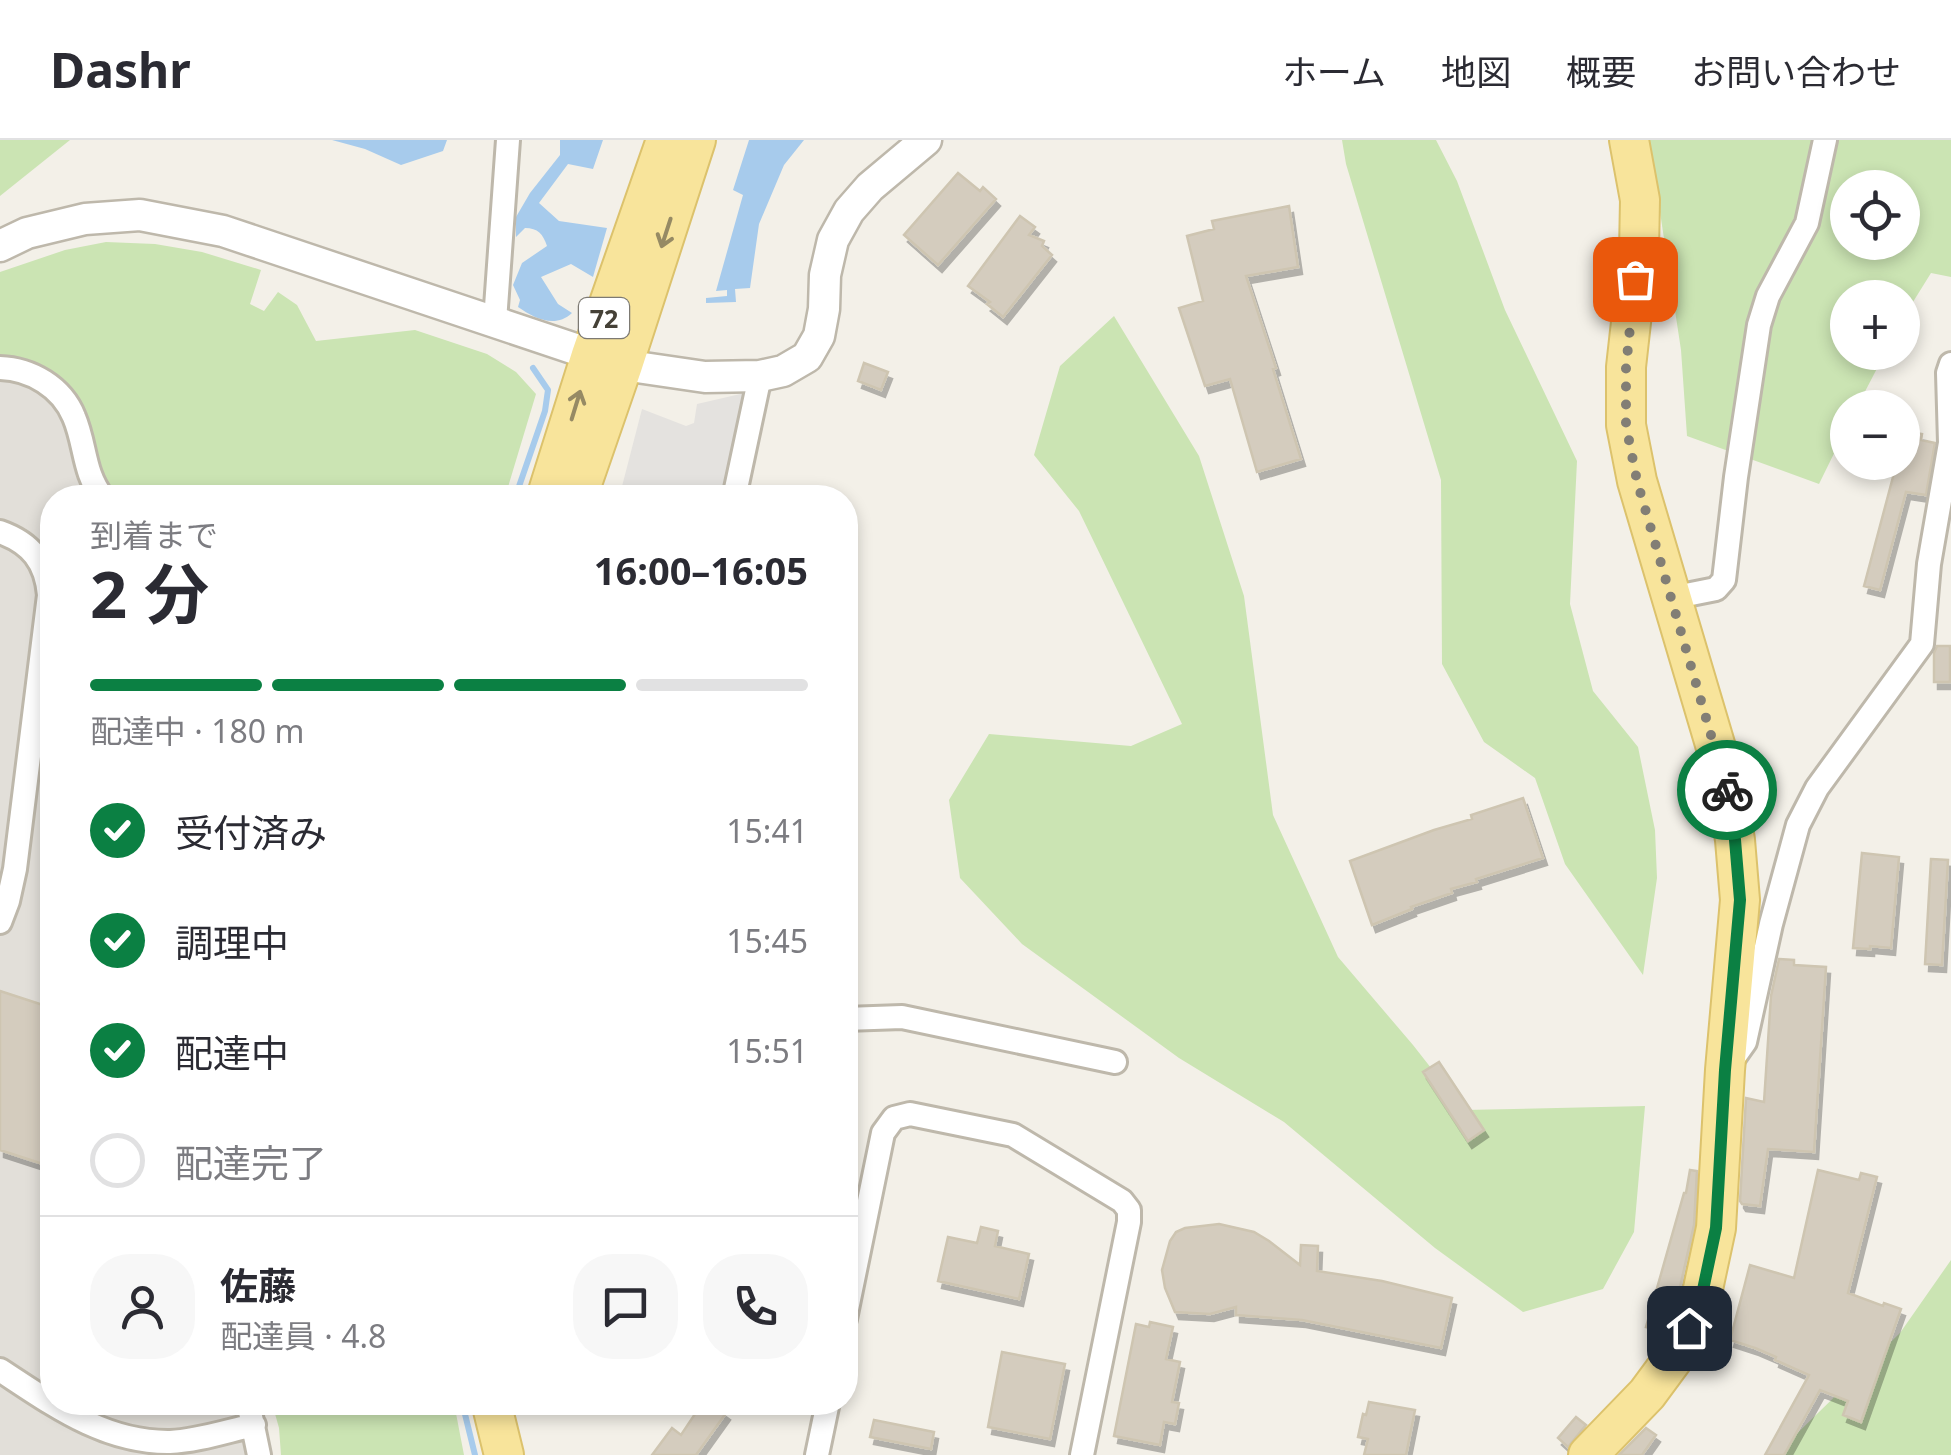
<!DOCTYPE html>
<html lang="ja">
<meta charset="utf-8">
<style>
body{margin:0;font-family:"Noto Sans","Noto Sans JP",sans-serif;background:#f7f7f7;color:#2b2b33;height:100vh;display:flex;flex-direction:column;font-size:38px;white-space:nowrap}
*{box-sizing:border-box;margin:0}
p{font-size:32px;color:#7c7c81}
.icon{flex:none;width:55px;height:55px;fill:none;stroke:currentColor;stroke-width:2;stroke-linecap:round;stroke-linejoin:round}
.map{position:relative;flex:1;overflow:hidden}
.side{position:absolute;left:40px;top:345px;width:818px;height:930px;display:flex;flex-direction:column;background:#fff;border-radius:40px;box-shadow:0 5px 15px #0003}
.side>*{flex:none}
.tools{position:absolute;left:1830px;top:30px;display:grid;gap:20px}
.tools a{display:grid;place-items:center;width:90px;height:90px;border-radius:50%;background:#fff;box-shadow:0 5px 15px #0003;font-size:50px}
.pin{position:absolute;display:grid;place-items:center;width:85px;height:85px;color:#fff;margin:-42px;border-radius:20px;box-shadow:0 5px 15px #0006}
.courier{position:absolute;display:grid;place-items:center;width:100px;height:100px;margin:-50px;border:8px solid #0b8043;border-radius:50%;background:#fff;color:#222;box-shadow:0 2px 12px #0007}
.headline em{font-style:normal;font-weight:700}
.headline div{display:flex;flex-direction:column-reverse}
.headline{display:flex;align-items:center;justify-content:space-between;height:170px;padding:0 50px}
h1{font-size:65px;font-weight:700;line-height:75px}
.bar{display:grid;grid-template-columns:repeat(4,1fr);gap:15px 10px;align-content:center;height:120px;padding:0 50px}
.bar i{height:12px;border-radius:8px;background:#e1e1e2}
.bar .selected{background:#0b8043}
.bar p{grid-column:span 4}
.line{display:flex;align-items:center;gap:25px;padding:0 50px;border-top:2px solid #e1e1e2}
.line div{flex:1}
.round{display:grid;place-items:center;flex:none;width:105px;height:105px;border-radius:40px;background:#f7f7f7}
ol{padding:0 50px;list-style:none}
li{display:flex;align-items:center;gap:30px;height:110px}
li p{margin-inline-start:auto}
li .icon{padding:10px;border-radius:50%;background:#0b8043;color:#fff;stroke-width:4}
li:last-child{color:#7c7c81}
li i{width:55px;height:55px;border:5px solid #e1e1e2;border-radius:50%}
header{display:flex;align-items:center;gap:60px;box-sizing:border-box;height:140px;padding:0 50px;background:#fff;border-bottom:2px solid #e1e1e2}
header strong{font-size:48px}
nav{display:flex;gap:55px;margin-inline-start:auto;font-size:35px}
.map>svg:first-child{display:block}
.industrial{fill:#e2dfd9}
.green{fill:#cbe4b3;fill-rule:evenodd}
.parking{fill:#e4e2df}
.water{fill:#a7cbec}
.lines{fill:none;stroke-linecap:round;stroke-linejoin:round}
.stream{stroke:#a7cbec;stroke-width:6}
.building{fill:#d4ccbe;stroke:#cec5b1;stroke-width:2.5;filter:url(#shadow)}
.minor-casing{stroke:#beb8ab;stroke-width:28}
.tertiary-casing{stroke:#beb8ab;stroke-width:35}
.primary-casing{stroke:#dcc26c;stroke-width:42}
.minor{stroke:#fff;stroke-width:22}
.tertiary{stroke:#fff;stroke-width:30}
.primary{stroke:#f8e49b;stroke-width:38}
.oneway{stroke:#968a64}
.done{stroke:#827e75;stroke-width:10;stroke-dasharray:0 18}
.route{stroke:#0b8043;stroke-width:12}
.labels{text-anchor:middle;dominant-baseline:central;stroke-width:8;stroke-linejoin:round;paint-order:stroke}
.shield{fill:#fff;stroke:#7d7a73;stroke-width:2.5}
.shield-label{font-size:25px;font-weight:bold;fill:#454137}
</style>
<header>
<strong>Dashr</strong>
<nav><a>ホーム</a><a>地図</a><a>概要</a><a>お問い合わせ</a></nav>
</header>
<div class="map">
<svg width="1951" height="1315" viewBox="0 0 1951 1315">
<defs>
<filter id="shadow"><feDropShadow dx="4" dy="7" stdDeviation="0" flood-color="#0004"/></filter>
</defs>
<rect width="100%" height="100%" fill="#f3f0e8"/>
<path class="industrial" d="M 0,238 L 25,242 L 62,272 L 68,293 L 72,321 L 91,357 L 52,358 L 52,1262 L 241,1263 L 250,1315 L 0,1315 Z"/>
<path class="green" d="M 0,0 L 70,0 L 0,56 Z
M 1342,0 L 1436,0 L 1457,41 L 1505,170 L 1577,321 L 1570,464 L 1593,551 L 1638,607 L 1655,690 L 1657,738 L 1643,835 L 1565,724 L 1535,638 L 1484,602 L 1442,524 L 1441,340 L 1346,24 Z
M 1649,0 L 1951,0 L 1951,137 L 1931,133 L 1903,178 L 1902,158 L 1848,158 L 1848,212 L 1885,213 L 1857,267 L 1848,268 L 1847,287 L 1819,344 L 1687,296 L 1681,210 ZM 1848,48 L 1902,48 L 1902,102 L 1848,102 Z
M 106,102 L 155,104 L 202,112 L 261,130 L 250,164 L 264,171 L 278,152 L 297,165 L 316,201 L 415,190 L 487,214 L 516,232 L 536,254 L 505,357 L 117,357 L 99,329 L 84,271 L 63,242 L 18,219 L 0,220 L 0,132 L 65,110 Z
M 1114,176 L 1199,316 L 1244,456 L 1273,675 L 1338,817 L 1413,905 L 1464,970 L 1645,966 L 1634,1092 L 1603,1149 L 1523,1172 L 1435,1108 L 1284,982 L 1179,918 L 1022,804 L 960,738 L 949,660 L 989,594 L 1131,606 L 1182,584 L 1079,371 L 1034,315 L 1060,226 Z
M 1951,1120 L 1951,1315 L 1775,1315 L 1900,1193 Z
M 272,1263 L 454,1263 L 464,1315 L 281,1315 L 279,1288 Z"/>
<path class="parking" d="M 749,252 L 721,357 L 700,357 L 685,353 L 683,357 L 619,358 L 642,269 L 686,286 L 694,283 L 697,264 Z"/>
<path class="water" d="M 332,0 L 447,0 L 443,11 L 401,25 L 365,9 Z
M 560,0 L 603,0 L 593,29 L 568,24 L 539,63 L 559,81 L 607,88 L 593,137 L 571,124 L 541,137 L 558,164 L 572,173 C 555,189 534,178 518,167 L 520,160 L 513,145 L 522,123 L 547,106 C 543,94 538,88 525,88 L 516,97 L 516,77 L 530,53 L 560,15 Z
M 749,0 L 804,0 L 784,25 L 759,84 L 750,148 L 735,149 L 736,162 L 706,163 L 706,158 L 727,156 L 727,150 L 716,151 L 743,55 L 733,50 Z"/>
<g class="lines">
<path class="stream" d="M 515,358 L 545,271 L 548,250 L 533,228
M 462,1262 L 475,1315"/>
</g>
<path class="building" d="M 958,33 L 980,51 L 983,47 L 996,59 L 938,125 L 904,95 Z
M 1289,66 L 1298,127 L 1246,136 L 1276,228 L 1273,229 L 1301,319 L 1257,332 L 1230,239 L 1205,246 L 1179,168 L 1203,161 L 1187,96 L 1214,89 L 1212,81 Z
M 1020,76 L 1035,87 L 1029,95 L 1044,101 L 1042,106 L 1052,115 L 1003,177 L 987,164 L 990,162 L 968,146 Z
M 864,223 L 888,232 L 881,250 L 858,241 Z
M 1902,291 L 1922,294 L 1921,300 L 1935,303 L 1926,355 L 1906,352 L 1880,450 L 1864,446 L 1897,322 L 1902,322 Z
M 1937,506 L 1950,506 L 1950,542 L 1934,542 L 1934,513 Z
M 1523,658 L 1543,718 L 1476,739 L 1477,742 L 1451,749 L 1452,753 L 1411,767 L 1412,769 L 1372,785 L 1350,721 L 1434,690 L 1472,679 L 1471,675 Z
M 1862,713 L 1899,717 L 1891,808 L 1870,806 L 1870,809 L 1853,808 Z
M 1931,719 L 1948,720 L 1942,825 L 1925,824 Z
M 1779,819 L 1794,820 L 1794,825 L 1826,827 L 1814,1012 L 1768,1009 L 1760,1066 L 1742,1064 L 1740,1061 L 1746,958 L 1764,962 L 1771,856 Z
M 0,851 L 52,868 L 52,1027 L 0,1010 Z
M 1439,922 L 1484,990 L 1468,1001 L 1423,932 Z
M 1690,1030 L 1697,1031 L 1694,1085 L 1678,1156 L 1663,1191 L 1646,1187 L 1684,1053 L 1686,1053 Z
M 1818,1030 L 1859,1040 L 1861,1033 L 1877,1037 L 1848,1153 L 1883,1166 L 1884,1163 L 1901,1169 L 1861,1282 L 1843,1275 L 1848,1261 L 1820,1250 L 1784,1315 L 1765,1315 L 1809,1235 L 1775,1220 L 1776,1217 L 1755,1208 L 1730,1200 L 1750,1125 L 1794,1138 Z
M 1219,1084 L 1254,1092 L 1269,1101 L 1300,1125 L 1301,1105 L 1318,1106 L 1317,1131 L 1382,1141 L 1452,1158 L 1441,1208 L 1302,1180 L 1236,1175 L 1236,1167 L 1210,1174 L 1175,1172 L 1165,1148 L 1162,1130 L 1170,1101 L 1176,1092 L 1185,1088 Z
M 981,1087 L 998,1091 L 995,1106 L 1029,1114 L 1019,1159 L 938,1141 L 948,1097 L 977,1103 Z
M 1150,1182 L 1173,1187 L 1166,1219 L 1180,1222 L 1172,1262 L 1179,1263 L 1175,1284 L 1164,1282 L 1160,1305 L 1114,1296 L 1136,1184 L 1149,1187 Z
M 1002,1212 L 1065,1224 L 1050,1299 L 988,1287 Z
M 703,1262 L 711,1262 L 726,1273 L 696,1315 L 652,1315 L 672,1288 L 681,1295 Z
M 1369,1262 L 1415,1270 L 1406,1315 L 1364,1315 L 1368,1299 L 1358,1297 L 1363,1274 L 1366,1275 Z
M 1576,1277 L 1586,1285 L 1568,1307 L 1558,1298 Z
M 874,1280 L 934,1292 L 931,1309 L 870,1297 Z
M 1646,1288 L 1656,1295 L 1642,1315 L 1619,1315 Z"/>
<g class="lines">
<g class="minor-casing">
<path id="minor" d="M 495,181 L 508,0
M 0,228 C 31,229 62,247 74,277 C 86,305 83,333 103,358
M 734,358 L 760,236
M 0,392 C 31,403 46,422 49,455 L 15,729 L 8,761 L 0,782
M 1671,458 L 1716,449 L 1724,440 L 1736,337 L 1759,185 L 1768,156 L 1807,83 L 1825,0
M 845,879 L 902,877 L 1115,922
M 1733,919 L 1745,902 L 1771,784 L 1798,685 L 1817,648 L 1922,504 L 1929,424 L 1950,303 L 1948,233 L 1951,224
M 845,1179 L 883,993 L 894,978 L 910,974 L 1013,995 L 1122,1061 L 1129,1070 L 1129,1082 L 1082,1315
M 0,1230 C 52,1264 104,1303 170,1302 C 197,1301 227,1291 254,1285
M 248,1262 L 259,1315
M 817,1315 L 828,1262"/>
</g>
<g class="tertiary-casing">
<path id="tertiary" d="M 0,106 L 27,93 L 85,79 L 140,75 L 223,91 L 623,225 L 705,237 L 760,236 L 783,231 L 807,217 L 819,196 L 824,169 L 825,135 L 833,100 L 849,71 L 870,47 L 926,0"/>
</g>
<g class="primary-casing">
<path id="primary" d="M 546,358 L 591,215 L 666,0
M 577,358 L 623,225 L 696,0
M 491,1262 L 504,1315
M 1588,1315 L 1647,1254 L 1678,1212 L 1700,1163 L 1716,1088 L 1725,930 L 1740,760 L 1735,700 L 1725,638 L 1637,341 L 1626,285 L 1626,227 L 1639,111 L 1640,60 L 1629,0"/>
</g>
<use href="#minor" class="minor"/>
<use href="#tertiary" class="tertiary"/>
<use href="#primary" class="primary"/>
</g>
<defs><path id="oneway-shaft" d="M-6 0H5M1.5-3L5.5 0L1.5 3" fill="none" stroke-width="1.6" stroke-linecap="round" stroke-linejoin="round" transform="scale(2.5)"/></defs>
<g class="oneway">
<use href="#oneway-shaft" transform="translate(666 93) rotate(108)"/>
<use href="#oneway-shaft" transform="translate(576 265) rotate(-73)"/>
</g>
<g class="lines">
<path class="done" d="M 1635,139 L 1626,227 L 1626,285 L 1637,341 L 1727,650"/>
<path class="route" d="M 1689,1188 L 1700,1164 L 1716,1088 L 1725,930 L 1740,760 L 1735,700 L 1727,650"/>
</g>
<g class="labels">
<rect class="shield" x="579" y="158" width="50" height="40" rx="8"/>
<g class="shield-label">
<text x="604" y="178">72</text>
</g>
</g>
</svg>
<div class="tools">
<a><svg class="icon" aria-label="locate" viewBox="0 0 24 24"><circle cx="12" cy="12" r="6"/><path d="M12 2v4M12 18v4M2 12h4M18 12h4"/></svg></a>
<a>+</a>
<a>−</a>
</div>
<div class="pin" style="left:1635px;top:139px;background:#ea580c"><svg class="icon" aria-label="bag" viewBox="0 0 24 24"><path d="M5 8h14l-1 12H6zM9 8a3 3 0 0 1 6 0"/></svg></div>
<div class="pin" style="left:1689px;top:1188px;background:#1f2937"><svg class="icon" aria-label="home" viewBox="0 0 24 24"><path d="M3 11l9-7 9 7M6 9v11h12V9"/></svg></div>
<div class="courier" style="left:1727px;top:650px"><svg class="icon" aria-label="bike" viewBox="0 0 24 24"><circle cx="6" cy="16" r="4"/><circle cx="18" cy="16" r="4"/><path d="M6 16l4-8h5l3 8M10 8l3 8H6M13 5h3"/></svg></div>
<section class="side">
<div class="headline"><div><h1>2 分</h1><p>到着まで</p></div><em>16:00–16:05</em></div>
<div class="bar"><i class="selected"></i><i class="selected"></i><i class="selected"></i><i></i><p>配達中 · 180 m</p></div>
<ol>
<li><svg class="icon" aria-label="check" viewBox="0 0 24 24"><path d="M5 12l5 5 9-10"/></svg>受付済み<p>15:41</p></li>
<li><svg class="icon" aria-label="check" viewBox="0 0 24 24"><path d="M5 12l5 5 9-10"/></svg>調理中<p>15:45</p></li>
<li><svg class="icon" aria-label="check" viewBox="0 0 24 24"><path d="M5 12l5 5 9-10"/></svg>配達中<p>15:51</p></li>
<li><i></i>配達完了</li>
</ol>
<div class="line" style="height:180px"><a class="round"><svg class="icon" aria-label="person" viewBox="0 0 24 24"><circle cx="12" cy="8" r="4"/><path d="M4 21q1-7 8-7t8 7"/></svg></a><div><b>佐藤</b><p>配達員 · 4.8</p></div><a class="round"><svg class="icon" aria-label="chat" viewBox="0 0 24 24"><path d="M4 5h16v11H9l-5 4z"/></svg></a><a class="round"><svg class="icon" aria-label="phone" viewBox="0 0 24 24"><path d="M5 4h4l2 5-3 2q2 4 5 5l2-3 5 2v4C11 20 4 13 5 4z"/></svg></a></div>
</section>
</div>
